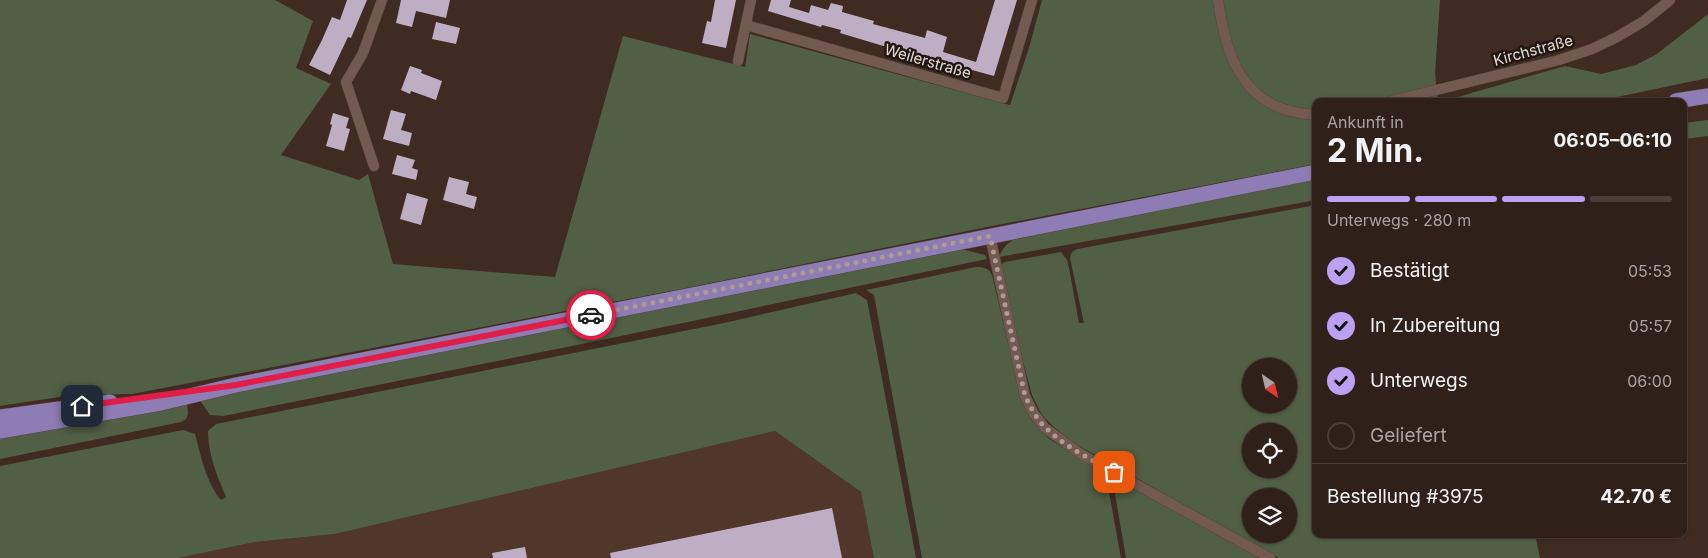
<!DOCTYPE html>
<html lang="de">
<meta charset="utf-8">
<style>
body{margin:0;font-family:Inter,sans-serif;background:#382823;color:#f1f3f6;height:100vh;display:flex;flex-direction:column;font-size:19px;white-space:nowrap}
*{box-sizing:border-box;margin:0}
p{font-size:16px;color:#a8a3a2}
.icon{flex:none;width:28px;height:28px;fill:none;stroke:currentColor;stroke-width:2;stroke-linecap:round;stroke-linejoin:round}
.map{position:relative;flex:1;overflow:hidden}
.sheet{position:absolute;left:1312px;top:98px;width:375px;height:440px;display:flex;flex-direction:column;background:#30201a;border-radius:10px;box-shadow:0 1px 4px #0004,0 0 0 1px #4b3e39}
.sheet>*{flex:none}
.needle{width:32px;rotate:146deg}
.buttons{position:absolute;left:1242px;top:358px;display:grid;gap:10px}
.buttons a{display:grid;place-items:center;width:55px;height:55px;border-radius:50%;background:#30201a;box-shadow:0 1px 4px #0004,0 0 0 1px #4b3e39;font-size:25px}
.pin{position:absolute;display:grid;place-items:center;width:42px;height:42px;color:#fff;margin:-21px;border-radius:10px;box-shadow:0 2px 8px #0006}
.courier{position:absolute;display:grid;place-items:center;width:50px;height:50px;margin:-25px;border:4px solid #e11d48;border-radius:50%;background:#fff;color:#222;box-shadow:0 1px 6px #0007}
.overview em{font-style:normal;font-weight:700}
.overview div{display:flex;flex-direction:column-reverse}
.overview{display:flex;align-items:center;justify-content:space-between;height:85px;padding:0 15px}
h1{font-size:32px;font-weight:700;line-height:38px}
.bar{display:grid;grid-template-columns:repeat(4,1fr);gap:8px 5px;align-content:center;height:60px;padding:0 15px}
.bar i{height:6px;border-radius:4px;background:#4b3e39}
.bar .active{background:#bca0f2}
.bar p{grid-column:span 4}
.line{display:flex;align-items:center;gap:12px;padding:0 15px;border-top:1px solid #4b3e39}
.line div{flex:1}
ol{padding:0 15px;list-style:none}
li{display:flex;align-items:center;gap:15px;height:55px}
li p{margin-inline-start:auto}
li .icon{padding:5px;border-radius:50%;background:#bca0f2;color:#111;stroke-width:4}
li:last-child{color:#a8a3a2}
li i{width:28px;height:28px;border:2px solid #4b3e39;border-radius:50%}
.map>svg:first-child{display:block}
.built{fill:#50362b}
.green{fill:#515f45;fill-rule:evenodd}
.building{fill:#bdaec4}
.lines{fill:none;stroke-linecap:round;stroke-linejoin:round}
.street-casing{stroke:#58463f;stroke-width:11}
.primary-casing{stroke:#58463f;stroke-width:16}
.street{stroke:#725a50;stroke-width:10}
.primary{stroke:#8e7db4;stroke-width:15}
.done{stroke:#ad9c95;stroke-width:5;stroke-dasharray:0 9}
.route{stroke:#e11d48;stroke-width:6}
.labels{text-anchor:middle;dominant-baseline:central;stroke-width:5;stroke-linejoin:round;paint-order:stroke}
.street-label{font-size:15px;fill:#e7d9d3;stroke:#201612}
</style>
<div class="map">
<svg width="1708" height="558" viewBox="0 0 1708 558">
<rect width="100%" height="100%" fill="#402b22"/>
<path class="built" d="M 775,431 L 861,492 L 874,558 L 178,558 L 255,542 L 335,534 Z"/>
<path class="green" d="M 0,0 L 275,0 L 313,21 L 296,68 L 331,84 L 281,155 L 359,180 L 368,174 L 393,264 L 555,277 L 623,36 L 745,67 L 750,34 L 1010,105 L 1029,48 L 1042,0 L 1440,0 L 1435,73 L 1438,101 L 1316,101 L 1316,164 L 982,228 L 676,290 L 205,380 L 132,394 L 73,395 L 0,406 Z
M 1708,14 L 1708,78 L 1598,101 L 1444,101 L 1565,66 L 1601,74 L 1636,65 L 1657,54 Z
M 1708,120 L 1708,136 L 1684,139 L 1684,123 Z
M 1316,179 L 1316,200 L 999,257 C 1003,247 1009,241 1019,237 Z
M 1316,205 L 1316,534 L 1535,534 L 1540,558 L 1279,558 L 1074,443 L 1055,428 L 1042,415 L 1032,395 L 1023,362 L 1000,265 L 1005,262 L 1061,252 L 1067,260 L 1069,268 L 1079,323 L 1084,323 L 1070,258 L 1072,252 L 1077,249 ZM 1251,366 L 1289,366 L 1289,404 L 1251,404 ZM 1251,431 L 1289,431 L 1289,469 L 1251,469 ZM 1251,496 L 1289,496 L 1289,534 L 1251,534 Z
M 961,249 L 985,255 L 987,259 L 597,341 L 223,416 L 210,415 L 201,402 L 200,397 Z
M 976,267 C 984,267 989,268 992,275 L 1019,389 L 1033,420 L 1048,438 L 1084,461 L 1261,558 L 1126,558 L 1113,482 L 1107,481 L 1121,558 L 922,558 L 874,295 L 866,290 Z
M 856,293 L 867,300 L 916,558 L 874,558 L 861,492 L 775,431 L 335,534 L 255,542 L 178,558 L 0,558 L 0,466 L 183,430 L 195,434 C 201,456 206,482 221,500 L 226,497 C 217,476 208,454 208,431 L 216,424 L 724,323 Z
M 187,402 L 188,414 L 186,419 L 181,422 L 0,459 L 0,436 Z"/>
<path class="building" d="M 347,0 L 367,0 L 351,38 L 348,37 L 330,75 L 309,65 L 322,40 L 332,17 L 340,20 Z
M 401,0 L 450,0 L 446,18 L 416,11 L 412,27 L 396,23 Z
M 715,0 L 736,0 L 726,48 L 702,43 L 707,21 L 711,22 Z
M 771,0 L 791,0 L 789,7 L 809,13 L 811,5 L 828,10 L 831,3 L 843,6 L 842,12 L 874,21 L 873,24 L 925,38 L 927,30 L 947,37 L 943,52 L 976,62 L 995,0 L 1017,0 L 994,76 L 880,45 L 840,33 L 841,30 L 822,25 L 821,27 L 768,11 Z
M 436,22 L 460,28 L 456,44 L 432,39 Z
M 410,66 L 422,70 L 421,73 L 442,81 L 436,100 L 411,91 L 410,94 L 401,90 Z
M 391,110 L 406,114 L 401,130 L 412,133 L 409,146 L 383,139 Z
M 333,113 L 349,118 L 346,128 L 350,129 L 344,151 L 326,146 L 332,125 L 330,124 Z
M 397,155 L 415,160 L 412,168 L 418,170 L 416,180 L 392,174 Z
M 449,177 L 469,182 L 466,194 L 477,197 L 474,209 L 443,200 Z
M 407,193 L 428,199 L 421,225 L 400,219 Z
M 832,508 L 842,558 L 611,558 L 610,553 Z
M 525,547 L 527,558 L 493,558 L 492,553 Z"/>
<g class="lines">
<g class="street-casing">
<path id="street" d="M 1218,0 C 1224,42 1235,89 1278,107 C 1291,112 1303,115 1316,114
M 746,25 L 1003,98 L 1032,0
M 738,61 L 751,0
M 1391,101 L 1559,60 L 1592,49 L 1617,37 L 1644,21 L 1670,0
M 374,166 L 346,82 L 363,53 L 382,0
M 990,236 L 1025,396 L 1034,414 L 1045,428 L 1081,454 L 1270,558"/>
</g>
<g class="primary-casing">
<path id="primary" d="M 1676,101 L 1708,96
M 0,417 L 110,402
M 0,431 L 161,403 L 236,385 L 1316,172"/>
</g>
<use href="#street" class="street"/>
<use href="#primary" class="primary"/>
</g>
<g class="lines">
<path class="done" d="M 591,315 L 990,236 L 1025,396 C 1031,407 1036,419 1046,428 C 1065,447 1091,459 1114,472"/>
<path class="route" d="M 82,406 L 236,385 L 591,315"/>
</g>
<g class="labels">
<g class="street-label">
<text transform="translate(1533 50) rotate(-15)">Kirchstraße</text>
<text transform="translate(928 61) rotate(16)">Weilerstraße</text>
</g>
</g>
</svg>
<div class="buttons">
<a><svg class="needle" viewBox="-14 -14 28 28"><path d="M0-13l5 13h-10z" fill="#e53935"/><path d="M0 13l5-13h-10z" fill="#a8a3a2"/></svg></a>
<a><svg class="icon" aria-label="locate" viewBox="0 0 24 24"><circle cx="12" cy="12" r="6"/><path d="M12 2v4M12 18v4M2 12h4M18 12h4"/></svg></a>
<a><svg class="icon" aria-label="layers" viewBox="0 0 24 24"><path d="M12 4l9 5-9 5-9-5zM3 14l9 5 9-5"/></svg></a>
</div>
<div class="pin" style="left:1114px;top:472px;background:#ea580c"><svg class="icon" aria-label="bag" viewBox="0 0 24 24"><path d="M5 8h14l-1 12H6zM9 8a3 3 0 0 1 6 0"/></svg></div>
<div class="pin" style="left:82px;top:406px;background:#1f2937"><svg class="icon" aria-label="home" viewBox="0 0 24 24"><path d="M3 11l9-7 9 7M6 9v11h12V9"/></svg></div>
<div class="courier" style="left:591px;top:315px"><svg class="icon" aria-label="car" viewBox="0 0 24 24"><path d="M5 17H2v-5l4-1 3-4h7l3 4 3 1v5h-3M9 17h6M6 11h13"/><circle cx="7" cy="17" r="2"/><circle cx="17" cy="17" r="2"/></svg></div>
<section class="sheet">
<div class="overview"><div><h1>2 Min.</h1><p>Ankunft in</p></div><em>06:05–06:10</em></div>
<div class="bar"><i class="active"></i><i class="active"></i><i class="active"></i><i></i><p>Unterwegs · 280 m</p></div>
<ol>
<li><svg class="icon" aria-label="check" viewBox="0 0 24 24"><path d="M5 12l5 5 9-10"/></svg>Bestätigt<p>05:53</p></li>
<li><svg class="icon" aria-label="check" viewBox="0 0 24 24"><path d="M5 12l5 5 9-10"/></svg>In Zubereitung<p>05:57</p></li>
<li><svg class="icon" aria-label="check" viewBox="0 0 24 24"><path d="M5 12l5 5 9-10"/></svg>Unterwegs<p>06:00</p></li>
<li><i></i>Geliefert</li>
</ol>
<div class="line" style="height:65px"><div>Bestellung #3975</div><b>42.70 €</b></div>
</section>
</div>
